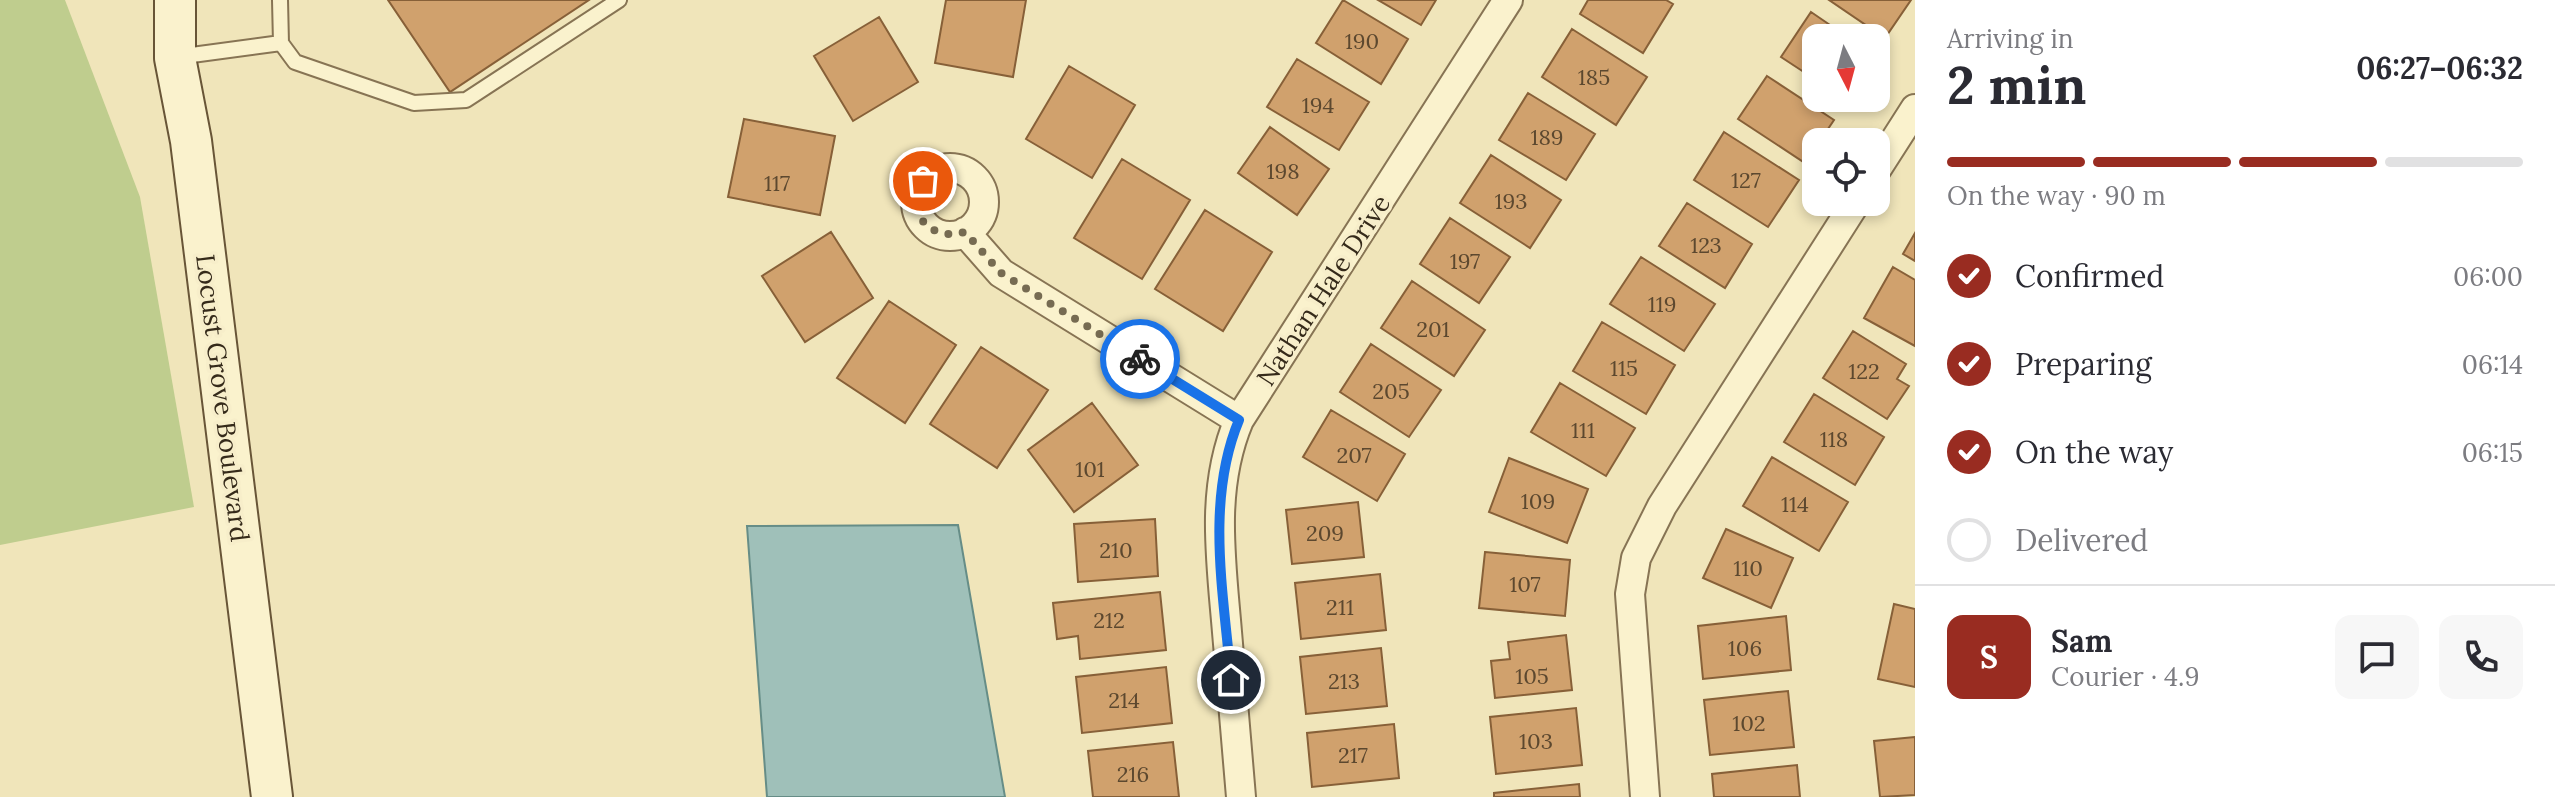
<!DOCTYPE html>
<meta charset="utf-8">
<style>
body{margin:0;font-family:Lora,serif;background:#f7f7f7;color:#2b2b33;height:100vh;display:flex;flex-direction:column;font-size:30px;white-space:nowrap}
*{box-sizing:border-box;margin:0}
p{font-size:26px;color:#7c7c81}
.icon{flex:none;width:44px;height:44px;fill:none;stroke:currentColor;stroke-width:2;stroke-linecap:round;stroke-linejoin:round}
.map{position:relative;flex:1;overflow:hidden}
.side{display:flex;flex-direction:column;background:#fff;width:640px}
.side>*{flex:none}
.needle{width:52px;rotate:174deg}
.controls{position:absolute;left:1802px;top:24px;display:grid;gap:16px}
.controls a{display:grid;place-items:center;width:88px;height:88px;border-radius:16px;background:#fff;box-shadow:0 4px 12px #0003;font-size:40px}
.pin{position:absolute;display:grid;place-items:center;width:68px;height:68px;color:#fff;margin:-34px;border:4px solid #fff;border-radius:50%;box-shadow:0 2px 8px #0007}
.courier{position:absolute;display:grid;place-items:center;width:80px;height:80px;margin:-40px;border:6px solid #1a73e8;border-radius:50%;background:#fff;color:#222;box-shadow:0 2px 10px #0007}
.summary em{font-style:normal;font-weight:700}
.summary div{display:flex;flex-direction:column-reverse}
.summary{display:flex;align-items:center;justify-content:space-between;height:136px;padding:0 32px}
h1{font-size:52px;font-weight:700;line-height:60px}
.bar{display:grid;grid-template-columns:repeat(4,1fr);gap:12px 8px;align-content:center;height:96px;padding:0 32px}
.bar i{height:10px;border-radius:6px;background:#e1e1e2}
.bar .on{background:#992c21}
.bar p{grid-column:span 4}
.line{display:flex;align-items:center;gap:20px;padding:0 32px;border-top:2px solid #e1e1e2}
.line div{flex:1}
.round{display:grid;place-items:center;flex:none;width:84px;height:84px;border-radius:16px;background:#f7f7f7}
ol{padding:0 32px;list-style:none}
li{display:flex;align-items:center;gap:24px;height:88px}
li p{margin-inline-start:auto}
li .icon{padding:8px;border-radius:50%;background:#992c21;color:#fff;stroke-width:4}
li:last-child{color:#7c7c81}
li i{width:44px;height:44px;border:4px solid #e1e1e2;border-radius:50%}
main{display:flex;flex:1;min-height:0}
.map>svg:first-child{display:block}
.green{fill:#bfcd8e}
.water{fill:#9fc0b9;stroke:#668d87;stroke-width:2}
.building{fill:#d0a16d;stroke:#876038;stroke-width:2}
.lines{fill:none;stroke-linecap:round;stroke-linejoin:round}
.lane-casing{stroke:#877454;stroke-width:18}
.street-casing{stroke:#877454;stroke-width:32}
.secondary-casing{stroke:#685537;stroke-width:44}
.lane{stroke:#faf2cd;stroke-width:14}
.street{stroke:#faf2cd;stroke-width:28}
.secondary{stroke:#faf2cd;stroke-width:40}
.done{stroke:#766b52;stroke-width:8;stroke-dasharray:0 14.4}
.route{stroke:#1a73e8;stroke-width:10}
.labels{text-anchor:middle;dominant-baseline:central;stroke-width:7;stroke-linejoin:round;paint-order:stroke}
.number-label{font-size:22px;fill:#5c482f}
.street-label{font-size:26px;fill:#352a1a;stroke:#f7eeca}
</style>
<main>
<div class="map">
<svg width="1915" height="797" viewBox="0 0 1915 797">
<rect width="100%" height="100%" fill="#f0e5ba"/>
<path class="green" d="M 0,0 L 65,0 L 140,197 L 194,507 L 0,545 Z"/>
<path class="water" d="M 958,525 L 1005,797 L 767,797 L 747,526 Z"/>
<path class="building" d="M 388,0 L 589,0 L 450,92 Z
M 946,0 L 1026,0 L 1013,77 L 935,63 Z
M 1343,0 L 1408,39 L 1381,84 L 1316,43 Z
M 1378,0 L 1436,0 L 1421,25 Z
M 1588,0 L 1666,0 L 1673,4 L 1643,53 L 1580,14 Z
M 1829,0 L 1911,0 L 1885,38 Z
M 1811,12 L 1849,38 L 1816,38 L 1816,80 L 1781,57 Z
M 879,17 L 918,82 L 853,121 L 814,56 Z
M 1572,29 L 1647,77 L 1616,125 L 1542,77 Z
M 1297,59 L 1369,102 L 1339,150 L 1267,107 Z
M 1069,66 L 1135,105 L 1092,178 L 1026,139 Z
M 1767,76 L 1834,120 L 1805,163 L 1738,119 Z
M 1528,93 L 1595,134 L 1566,180 L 1499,140 Z
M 744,119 L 835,136 L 820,215 L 728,197 Z
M 1270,127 L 1329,169 L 1297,215 L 1238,173 Z
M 1724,132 L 1799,180 L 1768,227 L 1694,180 Z
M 1491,155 L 1561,200 L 1530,248 L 1460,203 Z
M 1122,159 L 1190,200 L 1142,279 L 1074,238 Z
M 1687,203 L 1752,244 L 1725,288 L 1659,246 Z
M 1205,210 L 1272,252 L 1223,331 L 1155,289 Z
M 1450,218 L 1510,257 L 1479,303 L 1420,264 Z
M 831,232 L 873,298 L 805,342 L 762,276 Z
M 1915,233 L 1915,261 L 1903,254 Z
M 1641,257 L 1715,304 L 1684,351 L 1610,304 Z
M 1893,267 L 1915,280 L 1915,346 L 1864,318 Z
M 1412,281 L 1485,330 L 1454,376 L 1381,328 Z
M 889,301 L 956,345 L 905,423 L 837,378 Z
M 1602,322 L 1675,365 L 1646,414 L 1573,371 Z
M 1853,331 L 1906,364 L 1897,379 L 1909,386 L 1887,419 L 1823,378 Z
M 1371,344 L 1441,390 L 1409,437 L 1340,392 Z
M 981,347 L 1048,390 L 997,468 L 930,424 Z
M 1560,383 L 1635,428 L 1606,476 L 1531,432 Z
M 1814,394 L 1884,437 L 1855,485 L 1784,442 Z
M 1092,403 L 1138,465 L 1074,512 L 1028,450 Z
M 1331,410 L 1405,454 L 1377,501 L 1303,457 Z
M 1772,457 L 1848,502 L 1819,551 L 1743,506 Z
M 1509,458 L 1588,489 L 1567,543 L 1489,512 Z
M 1358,502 L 1364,557 L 1292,564 L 1286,510 Z
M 1155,519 L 1158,576 L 1078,582 L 1074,524 Z
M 1726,529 L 1793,558 L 1771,608 L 1703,578 Z
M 1485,552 L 1570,560 L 1565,616 L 1479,608 Z
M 1380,574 L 1386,630 L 1301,639 L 1295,583 Z
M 1160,592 L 1166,650 L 1080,659 L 1078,636 L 1057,639 L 1053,603 Z
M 1894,604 L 1915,609 L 1915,687 L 1878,679 Z
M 1786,616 L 1791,670 L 1703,679 L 1698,626 Z
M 1566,635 L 1572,690 L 1495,698 L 1491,661 L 1510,659 L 1508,642 Z
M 1381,648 L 1387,706 L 1306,714 L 1300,657 Z
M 1166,667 L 1172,723 L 1082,733 L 1076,677 Z
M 1788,691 L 1794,747 L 1710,755 L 1704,700 Z
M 1576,708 L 1582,765 L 1496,774 L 1490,717 Z
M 1394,724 L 1399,778 L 1312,787 L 1307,733 Z
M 1915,737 L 1915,795 L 1880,797 L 1874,741 Z
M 1173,742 L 1179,797 L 1093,797 L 1088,751 Z
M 1797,765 L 1800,797 L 1714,797 L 1712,774 Z
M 1579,784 L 1580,797 L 1494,797 L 1494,793 Z"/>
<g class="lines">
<g class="lane-casing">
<path id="lane" d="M 281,43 L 295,62 L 414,103 L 466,100 L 619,0
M 177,57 L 281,43 L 280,0"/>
</g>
<g class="street-casing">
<path id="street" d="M916 202a34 34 0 1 1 68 0a34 34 0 1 1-68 0Z
M 1876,170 L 1915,109
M 965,232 L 1001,273 L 1239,420
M 1241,797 C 1236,742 1232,687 1227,632 C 1221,559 1210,489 1239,420 L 1508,0
M 1645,797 L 1630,594 L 1636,558 L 1662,506 L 1856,202"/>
</g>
<g class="secondary-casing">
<path id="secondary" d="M 175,0 L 175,58 L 191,141 L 272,797"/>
</g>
<use href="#lane" class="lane"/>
<use href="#street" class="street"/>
<use href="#secondary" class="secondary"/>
</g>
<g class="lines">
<path class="done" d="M 923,181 C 904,213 930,242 965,232 L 1001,273 L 1140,359"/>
<path class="route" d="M 1140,359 L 1239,420 C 1205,502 1224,594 1231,680"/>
</g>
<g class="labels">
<g class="number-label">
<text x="1362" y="41">190</text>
<text x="1594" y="77">185</text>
<text x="1318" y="105">194</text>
<text x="1547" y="137">189</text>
<text x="1283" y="171">198</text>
<text x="1746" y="180">127</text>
<text x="777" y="183">117</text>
<text x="1511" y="201">193</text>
<text x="1706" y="245">123</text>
<text x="1465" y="261">197</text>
<text x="1662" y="304">119</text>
<text x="1433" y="329">201</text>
<text x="1624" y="368">115</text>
<text x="1864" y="371">122</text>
<text x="1391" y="391">205</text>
<text x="1583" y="430">111</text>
<text x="1834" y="439">118</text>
<text x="1354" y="455">207</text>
<text x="1090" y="469">101</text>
<text x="1538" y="501">109</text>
<text x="1795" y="504">114</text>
<text x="1325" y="533">209</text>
<text x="1116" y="550">210</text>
<text x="1748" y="568">110</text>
<text x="1525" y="584">107</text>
<text x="1340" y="607">211</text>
<text x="1109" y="620">212</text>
<text x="1745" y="648">106</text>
<text x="1532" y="676">105</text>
<text x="1344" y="681">213</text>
<text x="1124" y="700">214</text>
<text x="1749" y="723">102</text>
<text x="1536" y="741">103</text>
<text x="1353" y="755">217</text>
<text x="1133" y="774">216</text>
</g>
<g class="street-label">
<text transform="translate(1323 290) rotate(-57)">Nathan Hale Drive</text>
<text transform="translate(223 398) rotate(83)">Locust Grove Boulevard</text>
</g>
</g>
</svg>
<div class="controls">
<a><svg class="needle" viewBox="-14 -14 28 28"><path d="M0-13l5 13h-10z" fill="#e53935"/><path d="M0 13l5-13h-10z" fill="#7c7c81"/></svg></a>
<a><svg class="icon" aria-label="locate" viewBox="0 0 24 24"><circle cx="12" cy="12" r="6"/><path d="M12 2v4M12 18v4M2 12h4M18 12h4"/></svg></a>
</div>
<div class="pin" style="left:923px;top:181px;background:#ea580c"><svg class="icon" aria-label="bag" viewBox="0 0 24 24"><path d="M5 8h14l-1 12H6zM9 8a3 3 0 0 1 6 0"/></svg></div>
<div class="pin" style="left:1231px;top:680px;background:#1f2937"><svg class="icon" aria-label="home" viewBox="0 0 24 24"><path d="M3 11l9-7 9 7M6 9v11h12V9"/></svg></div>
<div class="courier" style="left:1140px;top:359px"><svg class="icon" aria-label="bike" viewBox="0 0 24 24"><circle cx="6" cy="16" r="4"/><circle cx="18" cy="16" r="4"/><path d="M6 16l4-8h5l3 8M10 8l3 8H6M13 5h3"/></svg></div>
</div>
<section class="side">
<div class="summary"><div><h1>2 min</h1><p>Arriving in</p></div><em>06:27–06:32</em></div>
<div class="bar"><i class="on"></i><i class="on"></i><i class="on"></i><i></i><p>On the way · 90 m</p></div>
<ol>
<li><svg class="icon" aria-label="check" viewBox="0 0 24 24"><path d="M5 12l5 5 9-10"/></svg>Confirmed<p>06:00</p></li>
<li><svg class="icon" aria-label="check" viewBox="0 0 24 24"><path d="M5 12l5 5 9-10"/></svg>Preparing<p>06:14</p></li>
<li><svg class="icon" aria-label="check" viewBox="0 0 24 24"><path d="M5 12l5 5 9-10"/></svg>On the way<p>06:15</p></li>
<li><i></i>Delivered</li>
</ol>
<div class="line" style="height:144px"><b class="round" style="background:#992c21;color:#fff">S</b><div><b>Sam</b><p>Courier · 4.9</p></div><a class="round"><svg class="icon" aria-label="chat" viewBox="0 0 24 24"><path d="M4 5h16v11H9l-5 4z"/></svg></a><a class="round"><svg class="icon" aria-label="phone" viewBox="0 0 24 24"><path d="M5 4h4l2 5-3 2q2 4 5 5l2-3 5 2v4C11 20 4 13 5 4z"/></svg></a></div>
</section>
</main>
